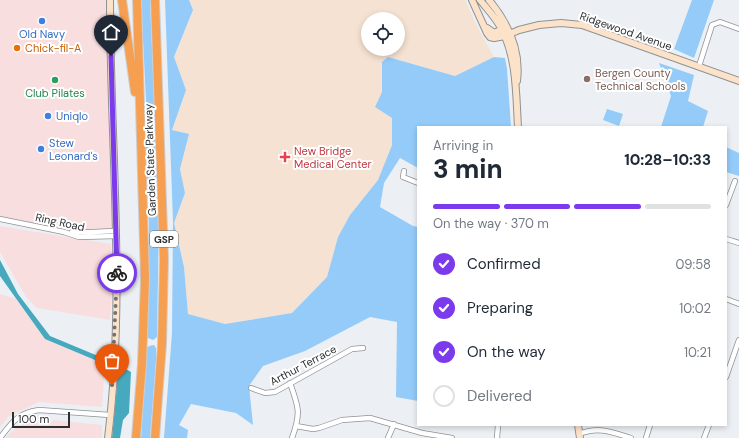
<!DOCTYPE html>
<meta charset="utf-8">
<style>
body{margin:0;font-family:"DM Sans",sans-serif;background:#f6f6f7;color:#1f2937;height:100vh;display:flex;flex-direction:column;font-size:15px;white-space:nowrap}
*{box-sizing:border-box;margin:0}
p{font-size:13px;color:#747a83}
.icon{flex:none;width:22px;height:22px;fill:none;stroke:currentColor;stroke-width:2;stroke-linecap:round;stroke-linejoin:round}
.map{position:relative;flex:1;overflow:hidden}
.sheet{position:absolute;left:417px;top:126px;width:310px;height:300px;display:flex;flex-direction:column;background:#fff;border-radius:0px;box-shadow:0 2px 6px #0003}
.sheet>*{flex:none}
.tools{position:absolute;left:361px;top:12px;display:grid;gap:8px}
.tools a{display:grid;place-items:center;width:44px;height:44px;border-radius:50%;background:#fff;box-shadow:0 2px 6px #0003;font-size:20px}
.scale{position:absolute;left:12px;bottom:10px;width:58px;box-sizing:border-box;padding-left:4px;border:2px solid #2d2f30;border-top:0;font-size:11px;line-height:14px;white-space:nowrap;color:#2d2f30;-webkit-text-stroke:3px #fff;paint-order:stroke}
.pin{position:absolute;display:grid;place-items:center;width:34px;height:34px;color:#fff;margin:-41px -17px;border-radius:50% 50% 50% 0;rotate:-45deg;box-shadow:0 0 4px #0007}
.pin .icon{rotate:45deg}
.courier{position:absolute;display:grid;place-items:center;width:40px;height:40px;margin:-20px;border:3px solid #7c3aed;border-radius:50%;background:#fff;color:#222;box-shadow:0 1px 5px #0007}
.summary em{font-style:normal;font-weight:800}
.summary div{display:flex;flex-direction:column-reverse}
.summary{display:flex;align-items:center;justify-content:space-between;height:68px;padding:0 16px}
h1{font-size:26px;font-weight:800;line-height:30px}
.bar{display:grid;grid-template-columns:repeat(4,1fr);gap:6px 4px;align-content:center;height:48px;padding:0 16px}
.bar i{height:5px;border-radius:3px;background:#e0e1e3}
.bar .selected{background:#7c3aed}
.bar p{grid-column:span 4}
ol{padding:0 16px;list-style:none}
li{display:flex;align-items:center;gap:12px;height:44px}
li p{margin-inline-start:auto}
li .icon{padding:4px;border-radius:50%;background:#7c3aed;color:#fff;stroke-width:4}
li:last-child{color:#747a83}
li i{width:22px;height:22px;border:2px solid #e0e1e3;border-radius:50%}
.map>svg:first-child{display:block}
.commercial{fill:#f9dee0}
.medical{fill:#f5e2d2;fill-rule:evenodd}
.green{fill:#94cbf8}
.water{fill:#47a9bd}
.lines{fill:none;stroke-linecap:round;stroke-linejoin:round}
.street-casing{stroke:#8e9295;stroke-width:6}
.secondary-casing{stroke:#8e9295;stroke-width:8}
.highway-casing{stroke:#cdcdcd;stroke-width:10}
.street{stroke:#fff;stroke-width:4.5}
.secondary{stroke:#fde2ca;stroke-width:6}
.highway{stroke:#f79f50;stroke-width:8}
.done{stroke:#707375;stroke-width:4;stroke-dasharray:0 7.2}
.route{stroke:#7c3aed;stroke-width:5}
.shop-dot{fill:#3f7fe0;stroke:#fff;stroke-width:1.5}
.food-dot{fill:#e8710a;stroke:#fff;stroke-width:1.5}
.education-dot{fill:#8d6e63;stroke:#fff;stroke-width:1.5}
.leisure-dot{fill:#2e9e5b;stroke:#fff;stroke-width:1.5}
.health-dot{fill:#e0444e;stroke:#fff;stroke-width:1.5}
.labels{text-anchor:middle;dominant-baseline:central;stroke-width:4;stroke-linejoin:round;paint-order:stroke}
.shield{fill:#fff;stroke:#6c6d6e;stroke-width:1}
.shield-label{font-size:10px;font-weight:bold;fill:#2d2f30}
.street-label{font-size:11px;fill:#2d2f30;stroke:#fff}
.shop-label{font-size:11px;fill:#366cbe;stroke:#fff;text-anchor:start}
.food-label{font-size:11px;fill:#c56008;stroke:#fff;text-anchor:start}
.education-label{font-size:11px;fill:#785e54;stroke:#fff;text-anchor:start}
.leisure-label{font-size:11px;fill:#27864d;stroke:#fff}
.health-label{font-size:11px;fill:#be3a42;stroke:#fff;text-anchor:start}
</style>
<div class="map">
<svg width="739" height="438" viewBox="0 0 739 438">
<rect width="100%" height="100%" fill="#ecf0f4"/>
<path class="commercial" d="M 0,0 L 110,0 L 116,231 L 64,232 L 0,219 Z
M 0,226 L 111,244 L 112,296 L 110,320 L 37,308 L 26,297 L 0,252 Z
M 0,294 L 16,299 L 45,339 L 105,364 L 102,407 L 39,402 L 8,417 L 0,427 Z
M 54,420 L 102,425 L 102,438 L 5,438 L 20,424 L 35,422 L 46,426 Z"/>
<path class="medical" d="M 189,0 L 465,0 L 479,30 L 494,57 L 455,76 L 389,57 L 382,62 L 382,92 L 376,107 L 392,118 L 392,145 L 378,180 L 350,215 L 338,237 L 327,277 L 292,313 L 225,324 L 188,314 L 184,267 L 174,223 L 185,193 L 180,169 L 189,134 L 172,130 L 186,90 L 174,58 L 193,11 ZM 368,19 L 398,19 L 398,49 L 368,49 Z"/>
<path class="green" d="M 141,0 L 150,0 L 159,216 L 157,337 L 153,340 L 148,338 L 147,335 L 149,228 L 146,152 L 146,100 Z
M 165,0 L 189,0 L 193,10 L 174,57 L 186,90 L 172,130 L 189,134 L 180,169 L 185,193 L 174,223 L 184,267 L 188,314 L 225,324 L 292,313 L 327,277 L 338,237 L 350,215 L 378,180 L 392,145 L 392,118 L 375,107 L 382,92 L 382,62 L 388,57 L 455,76 L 494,57 L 505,58 L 507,69 L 511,127 L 418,127 L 418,168 L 400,158 L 384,183 L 380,207 L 413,226 L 418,227 L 418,401 L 396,397 L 397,322 L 370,317 L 305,351 L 263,366 L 249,386 L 253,425 L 236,413 L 191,404 L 179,425 L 188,430 L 187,438 L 164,438 L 172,333 L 173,222 Z
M 692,0 L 714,0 L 694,58 L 674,49 Z
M 659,63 L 694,75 L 688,101 L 708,111 L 703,127 L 661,127 L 671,96 Z
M 607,109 L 623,114 L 619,126 L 603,120 Z
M 726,147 L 739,153 L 739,176 L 726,172 Z
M 154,345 L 156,348 L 156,361 L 150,438 L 141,438 L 147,348 L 149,346 Z"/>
<path class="water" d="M 0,260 L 18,294 L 50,336 L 115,363 L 131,372 L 129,413 L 123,420 L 120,438 L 112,438 L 117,385 L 114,368 L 45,339 L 0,276 Z"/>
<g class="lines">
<g class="street-casing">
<path id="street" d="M 699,66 L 712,25 L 720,22 L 739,29
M 404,171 L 403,177 L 418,183
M 726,205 L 735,181
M 0,219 L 64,232 L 79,237 L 116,236
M 72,232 C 87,233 101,231 116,231
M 726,239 L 739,243
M 726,299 L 739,304
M 726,377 L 739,340
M 290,383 C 299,408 301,413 292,438
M 251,388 L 265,393 L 275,392 L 352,349 L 363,348
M 296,426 L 313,429 L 319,428 L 342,420 L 370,418 L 422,433 L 452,438
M 579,434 C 598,426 612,432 631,438
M 0,438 C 12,422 18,413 39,410 L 110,415
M 388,438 L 394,424
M 497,438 L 498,425
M 646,438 L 650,425
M 704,438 L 709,425"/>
</g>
<g class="secondary-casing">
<path id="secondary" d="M 472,0 L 487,33 L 490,37 L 494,38 L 505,36 L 519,30 L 539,25 L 561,23 L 582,25 L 739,81
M 480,0 C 488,10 497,19 502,30 C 517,59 516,95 518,127
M 489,0 C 508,23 521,50 517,81
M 487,28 L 494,33 L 505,28
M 578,425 L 580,438
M 108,438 C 126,292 110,146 110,0"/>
</g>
<g class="highway-casing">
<path id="highway" d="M 122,0 L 135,92
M 136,438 L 142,364 L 145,279 L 137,0
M 155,438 L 162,344 L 164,259 L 155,0"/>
</g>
<use href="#street" class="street"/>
<use href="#secondary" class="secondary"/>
<use href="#highway" class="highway"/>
</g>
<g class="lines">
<path class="done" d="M 112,385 L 117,273"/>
<path class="route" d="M 111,56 L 117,273"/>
</g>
<g class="shop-dot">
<circle cx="42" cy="21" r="4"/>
<circle cx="48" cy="116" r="4"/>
<circle cx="41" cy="149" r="4"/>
</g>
<circle class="food-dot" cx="17" cy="48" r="4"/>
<circle class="education-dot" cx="587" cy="79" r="4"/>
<circle class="leisure-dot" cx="55" cy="80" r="4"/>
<path class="health-dot" d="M283 151h4v4h4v4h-4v4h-4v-4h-4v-4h4z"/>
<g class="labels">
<rect class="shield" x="150" y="231" width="28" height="16" rx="3"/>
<g class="shield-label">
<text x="164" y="239">GSP</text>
</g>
<g class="street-label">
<text transform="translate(626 31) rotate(19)">Ridgewood Avenue</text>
<text transform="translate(150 160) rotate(-92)">Garden State Parkway</text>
<text transform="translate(60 222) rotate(12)">Ring Road</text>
<text transform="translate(303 365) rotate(-28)">Arthur Terrace</text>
</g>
<g class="shop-label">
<text x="42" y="34" text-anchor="middle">Old Navy</text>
<text x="56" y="116">Uniqlo</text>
<text x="49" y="143">Stew<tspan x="49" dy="13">Leonard's</tspan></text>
</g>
<g class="food-label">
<text x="25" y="48">Chick-fil-A</text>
</g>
<g class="education-label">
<text x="595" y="73">Bergen County<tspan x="595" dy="13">Technical Schools</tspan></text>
</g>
<g class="leisure-label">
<text x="55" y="93">Club Pilates</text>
</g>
<g class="health-label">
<text x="294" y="151">New Bridge<tspan x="294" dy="13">Medical Center</tspan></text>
</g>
</g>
</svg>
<div class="tools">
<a><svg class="icon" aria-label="locate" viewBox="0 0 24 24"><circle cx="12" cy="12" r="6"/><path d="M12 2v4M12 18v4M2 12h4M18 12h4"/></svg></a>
</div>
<div class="scale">100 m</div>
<div class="pin" style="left:112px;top:385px;background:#ea580c"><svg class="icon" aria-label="bag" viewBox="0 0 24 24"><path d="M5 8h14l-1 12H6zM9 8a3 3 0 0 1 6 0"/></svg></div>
<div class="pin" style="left:111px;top:56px;background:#1f2937"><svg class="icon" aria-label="home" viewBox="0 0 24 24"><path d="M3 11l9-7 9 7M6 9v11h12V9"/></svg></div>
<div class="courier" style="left:117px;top:273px"><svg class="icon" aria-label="bike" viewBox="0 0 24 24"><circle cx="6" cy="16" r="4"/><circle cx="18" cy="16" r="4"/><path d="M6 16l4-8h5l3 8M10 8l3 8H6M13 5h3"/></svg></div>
<section class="sheet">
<div class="summary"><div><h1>3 min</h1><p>Arriving in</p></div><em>10:28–10:33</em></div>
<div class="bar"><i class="selected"></i><i class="selected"></i><i class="selected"></i><i></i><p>On the way · 370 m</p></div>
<ol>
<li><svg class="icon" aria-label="check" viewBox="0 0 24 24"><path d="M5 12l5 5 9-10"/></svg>Confirmed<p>09:58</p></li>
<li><svg class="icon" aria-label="check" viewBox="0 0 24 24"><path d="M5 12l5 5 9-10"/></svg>Preparing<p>10:02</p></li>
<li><svg class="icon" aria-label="check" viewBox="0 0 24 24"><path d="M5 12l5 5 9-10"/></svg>On the way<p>10:21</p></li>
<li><i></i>Delivered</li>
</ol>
</section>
</div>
